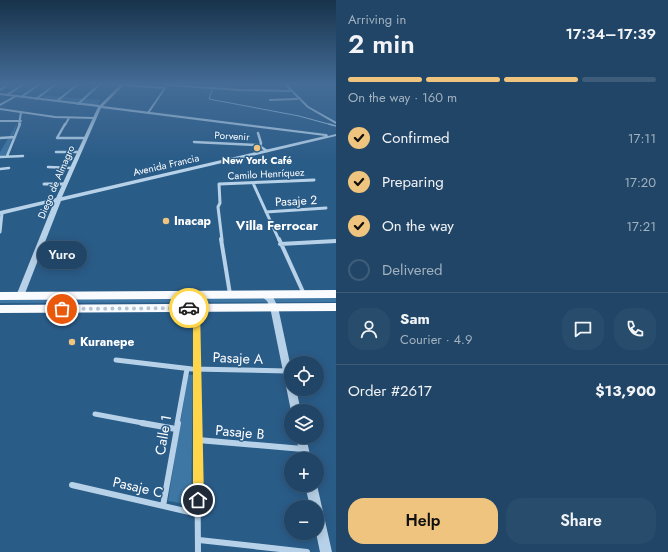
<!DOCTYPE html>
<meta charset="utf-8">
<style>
body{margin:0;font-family:Jost,sans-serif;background:#284c6c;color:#f1f3f6;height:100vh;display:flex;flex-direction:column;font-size:15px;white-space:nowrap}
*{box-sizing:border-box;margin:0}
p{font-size:13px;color:#a2b1bf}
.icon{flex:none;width:22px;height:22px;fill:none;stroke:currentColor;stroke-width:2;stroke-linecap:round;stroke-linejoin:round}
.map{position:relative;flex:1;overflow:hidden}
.details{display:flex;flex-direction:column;background:#204566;width:332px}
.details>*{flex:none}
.buttons{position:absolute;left:284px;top:356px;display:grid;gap:8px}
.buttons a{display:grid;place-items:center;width:40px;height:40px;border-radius:50%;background:#204566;box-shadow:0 2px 10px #0003,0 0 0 1px #3d5d7a;font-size:20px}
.pin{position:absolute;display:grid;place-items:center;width:34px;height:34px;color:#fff;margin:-17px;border:2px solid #fff;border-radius:50%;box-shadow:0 1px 4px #0007}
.courier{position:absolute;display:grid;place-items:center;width:40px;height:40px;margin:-20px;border:3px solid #ffd54a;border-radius:50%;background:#fff;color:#222;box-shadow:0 1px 5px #0007}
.bubble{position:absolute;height:28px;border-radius:14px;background:#204566;box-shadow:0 2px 10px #0003,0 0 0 1px #3d5d7a;font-size:13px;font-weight:600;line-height:28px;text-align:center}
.head em{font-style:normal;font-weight:600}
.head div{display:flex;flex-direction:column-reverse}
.head{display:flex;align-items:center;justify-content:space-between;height:68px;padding:0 12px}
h1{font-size:26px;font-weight:600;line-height:30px}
.bar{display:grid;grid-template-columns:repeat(4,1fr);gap:6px 4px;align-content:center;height:48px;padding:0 12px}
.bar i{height:5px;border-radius:3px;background:#3d5d7a}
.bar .current{background:#efc47e}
.bar p{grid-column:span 4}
.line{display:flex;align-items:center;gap:10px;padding:0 12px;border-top:1px solid #3d5d7a}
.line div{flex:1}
.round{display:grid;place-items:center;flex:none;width:42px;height:42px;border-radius:16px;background:#284c6c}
ol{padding:0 12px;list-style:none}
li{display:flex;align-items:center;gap:12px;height:44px}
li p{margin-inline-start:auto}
li .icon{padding:4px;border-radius:50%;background:#efc47e;color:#111;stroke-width:4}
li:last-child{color:#a2b1bf}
li i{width:22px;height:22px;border:2px solid #3d5d7a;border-radius:50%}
.primary-button{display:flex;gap:8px;margin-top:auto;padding:8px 12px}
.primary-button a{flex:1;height:46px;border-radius:16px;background:#efc47e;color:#111;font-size:16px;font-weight:600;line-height:46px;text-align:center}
.primary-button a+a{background:#284c6c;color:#f1f3f6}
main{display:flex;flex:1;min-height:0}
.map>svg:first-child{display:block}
.green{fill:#3e76a4}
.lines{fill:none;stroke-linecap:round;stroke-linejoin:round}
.stream-far1{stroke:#abcde8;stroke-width:1}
.stream{stroke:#abcde8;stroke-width:1.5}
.minor-far5{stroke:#b7d2e8;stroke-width:2}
.minor-far4{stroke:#b7d2e8;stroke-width:2.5}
.minor-far3{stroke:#b7d2e8;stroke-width:3}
.minor-far2{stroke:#b7d2e8;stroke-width:4}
.minor-far1{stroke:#b7d2e8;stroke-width:5}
.minor{stroke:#b7d2e8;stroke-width:6}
.tertiary{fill:#b7d2e8;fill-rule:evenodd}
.primary{fill:#f9fbfe;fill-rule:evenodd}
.route{fill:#ffd54a}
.done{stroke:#b4c6d5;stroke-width:4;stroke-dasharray:0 7.2}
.poi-dot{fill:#efc47e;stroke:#2a5c88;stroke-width:1.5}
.labels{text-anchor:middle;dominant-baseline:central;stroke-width:3;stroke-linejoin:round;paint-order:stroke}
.far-street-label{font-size:10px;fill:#fff;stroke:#2a5c88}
.far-poi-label{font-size:10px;font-weight:bold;fill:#fff;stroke:#2a5c88}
.street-label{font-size:12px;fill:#fff;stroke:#2a5c88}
.poi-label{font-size:12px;font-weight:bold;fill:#fff;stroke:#2a5c88;text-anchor:start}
.neighbourhood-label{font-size:13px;font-weight:bold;fill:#fff;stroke:#2a5c88}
.near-street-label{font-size:14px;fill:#fff;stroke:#2a5c88}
</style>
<main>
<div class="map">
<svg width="336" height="552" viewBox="0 0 336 552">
<rect width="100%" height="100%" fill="#2a5c88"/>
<path class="green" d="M 42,95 L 101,100 L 97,105 L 39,97 Z
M 18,122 L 6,155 L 0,156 L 0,152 Z
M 263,172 L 310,176 L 266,178 Z
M 336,297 L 336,302 L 0,303 L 0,298 Z
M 188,375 L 193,375 L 191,505 L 168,501 Z"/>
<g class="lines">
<path class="stream-far1" d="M 214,84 L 209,99 L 299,116 L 332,125"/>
<path class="stream" d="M 329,124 L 336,126"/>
<path class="minor-far5" d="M 110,84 L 165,88
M 285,84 L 308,107 L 336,123
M 167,85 L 240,90 L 290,91
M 0,90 L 9,84
M 7,95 L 24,84
M 21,97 L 40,84
M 36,99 L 56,84
M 270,100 L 297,99
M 57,101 L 78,84
M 78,104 L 100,84
M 0,105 L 16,96
M 0,109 L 55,117 L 95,118
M 148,113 L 165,88
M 0,121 L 21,121
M 19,125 L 21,112
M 65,125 L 69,118"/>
<path class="minor-far4" d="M 65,124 L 57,138 L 85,138
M 258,133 L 261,143 L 260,146
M 0,138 L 15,137
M 194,142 L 258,145 L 267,151
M 56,152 L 79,152
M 7,156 L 20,124
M 0,157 L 23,156
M 48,167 L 72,168
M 0,169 L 9,168"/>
<path class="minor-far3" d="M 253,183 L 279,240
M 44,184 L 65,184
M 266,212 L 326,208
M 0,232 L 2,213
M 222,240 L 218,207 L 220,203 L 219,184 L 314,180"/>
<path class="minor-far2" d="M 221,239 L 230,294
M 279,239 L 304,294
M 280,244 L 336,241
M 197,308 L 197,322"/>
<path class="minor-far1" d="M 197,321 L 197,424
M 116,360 L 192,369 L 287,371
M 95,414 L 148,424
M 177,424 L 187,369"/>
<path class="minor" d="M 142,423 L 176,429
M 197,423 L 198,552
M 198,440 L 303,449
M 72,485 L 198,514
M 163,506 L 178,423
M 199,540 L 307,552"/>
<path class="tertiary" d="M 121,84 L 125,84 L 103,106 L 326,134 L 327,134 L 328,136 L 336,134 L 336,136 L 61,201 L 24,296 L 23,298 L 17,298 L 16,296 L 54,202 L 0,215 L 0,211 L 56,198 L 98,107 L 0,95 L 0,93 L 100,105 ZM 101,108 L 325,136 L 62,197 Z
M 263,291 L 273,297 L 278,307 L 291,368 L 291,389 L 296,389 L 301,411 L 291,411 L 270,307 L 267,301 L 259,294 L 260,292 Z
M 296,437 L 306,437 L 311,459 L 301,459 Z
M 305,485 L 317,485 L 332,552 L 320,552 L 316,533 L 317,533 L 317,507 L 310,507 Z"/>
<path class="primary" d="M 336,290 L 336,298 L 0,300 L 0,292 Z
M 336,303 L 336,311 L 0,313 L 0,305 Z"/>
</g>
<linearGradient id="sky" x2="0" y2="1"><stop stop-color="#17334b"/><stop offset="0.52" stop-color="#446c96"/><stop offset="1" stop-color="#446c96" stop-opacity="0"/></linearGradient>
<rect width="336" height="161" fill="url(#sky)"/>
<path class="route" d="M 189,305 L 197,305 L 200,308 L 204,500 L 202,503 L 198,505 L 194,503 L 193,500 L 193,311 L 186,310 L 185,308 Z"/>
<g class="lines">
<path class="done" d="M 62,309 L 189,308"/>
</g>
<g class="poi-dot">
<circle cx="257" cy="148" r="4"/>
<circle cx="166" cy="221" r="4"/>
<circle cx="72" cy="342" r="4"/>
</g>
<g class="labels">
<g class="far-street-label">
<text transform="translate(232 136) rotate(3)">Porvenir</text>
<text transform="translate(166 165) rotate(-13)">Avenida Francia</text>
<text transform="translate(266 174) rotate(-3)">Camilo Henríquez</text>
<text transform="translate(56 182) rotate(-67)">Diego de Almagro</text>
</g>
<g class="far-poi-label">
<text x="257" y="160">New York Café</text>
</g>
<g class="street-label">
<text transform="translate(296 201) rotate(-3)">Pasaje 2</text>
</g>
<g class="poi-label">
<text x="174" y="221">Inacap</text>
<text x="80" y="342">Kuranepe</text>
</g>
<g class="neighbourhood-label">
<text x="277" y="225">Villa Ferrocar</text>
</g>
<g class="near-street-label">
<text transform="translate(238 358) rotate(2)">Pasaje A</text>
<text transform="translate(240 432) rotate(5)">Pasaje B</text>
<text transform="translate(163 435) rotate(-80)">Calle 1</text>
<text transform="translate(138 487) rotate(13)">Pasaje C</text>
</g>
</g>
</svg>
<div class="buttons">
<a><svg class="icon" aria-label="locate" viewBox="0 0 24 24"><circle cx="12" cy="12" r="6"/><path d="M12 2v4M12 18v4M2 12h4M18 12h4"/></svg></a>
<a><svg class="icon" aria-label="layers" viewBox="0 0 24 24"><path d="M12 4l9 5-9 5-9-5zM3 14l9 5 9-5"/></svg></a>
<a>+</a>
<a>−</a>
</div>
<div class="pin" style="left:62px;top:309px;background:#ea580c"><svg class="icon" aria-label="bag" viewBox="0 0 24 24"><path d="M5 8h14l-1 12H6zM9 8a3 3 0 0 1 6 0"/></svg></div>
<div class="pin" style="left:198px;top:500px;background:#1f2937"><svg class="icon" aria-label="home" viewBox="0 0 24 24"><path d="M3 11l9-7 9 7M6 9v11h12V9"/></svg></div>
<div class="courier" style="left:189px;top:308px"><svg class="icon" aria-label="car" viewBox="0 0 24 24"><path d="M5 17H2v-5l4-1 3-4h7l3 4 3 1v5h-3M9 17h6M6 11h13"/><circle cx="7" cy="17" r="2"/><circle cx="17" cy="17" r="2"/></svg></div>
<div class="bubble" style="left:37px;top:241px;width:50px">Yuro</div>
</div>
<section class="details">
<div class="head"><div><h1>2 min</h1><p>Arriving in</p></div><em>17:34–17:39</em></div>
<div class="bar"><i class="current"></i><i class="current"></i><i class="current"></i><i></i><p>On the way · 160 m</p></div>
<ol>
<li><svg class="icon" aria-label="check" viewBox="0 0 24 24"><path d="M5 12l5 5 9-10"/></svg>Confirmed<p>17:11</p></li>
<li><svg class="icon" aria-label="check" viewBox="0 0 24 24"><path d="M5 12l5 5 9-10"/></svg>Preparing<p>17:20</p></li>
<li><svg class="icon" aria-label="check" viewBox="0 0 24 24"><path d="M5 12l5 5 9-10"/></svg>On the way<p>17:21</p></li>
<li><i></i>Delivered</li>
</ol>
<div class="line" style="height:72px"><a class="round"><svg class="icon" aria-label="person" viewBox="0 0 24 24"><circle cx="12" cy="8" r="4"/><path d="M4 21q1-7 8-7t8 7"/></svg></a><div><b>Sam</b><p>Courier · 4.9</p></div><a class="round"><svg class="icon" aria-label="chat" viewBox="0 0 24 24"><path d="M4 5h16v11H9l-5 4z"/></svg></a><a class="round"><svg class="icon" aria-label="phone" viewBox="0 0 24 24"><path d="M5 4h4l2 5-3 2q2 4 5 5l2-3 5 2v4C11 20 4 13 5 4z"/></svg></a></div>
<div class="line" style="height:52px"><div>Order #2617</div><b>$13,900</b></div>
<div class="primary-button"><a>Help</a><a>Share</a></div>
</section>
</main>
